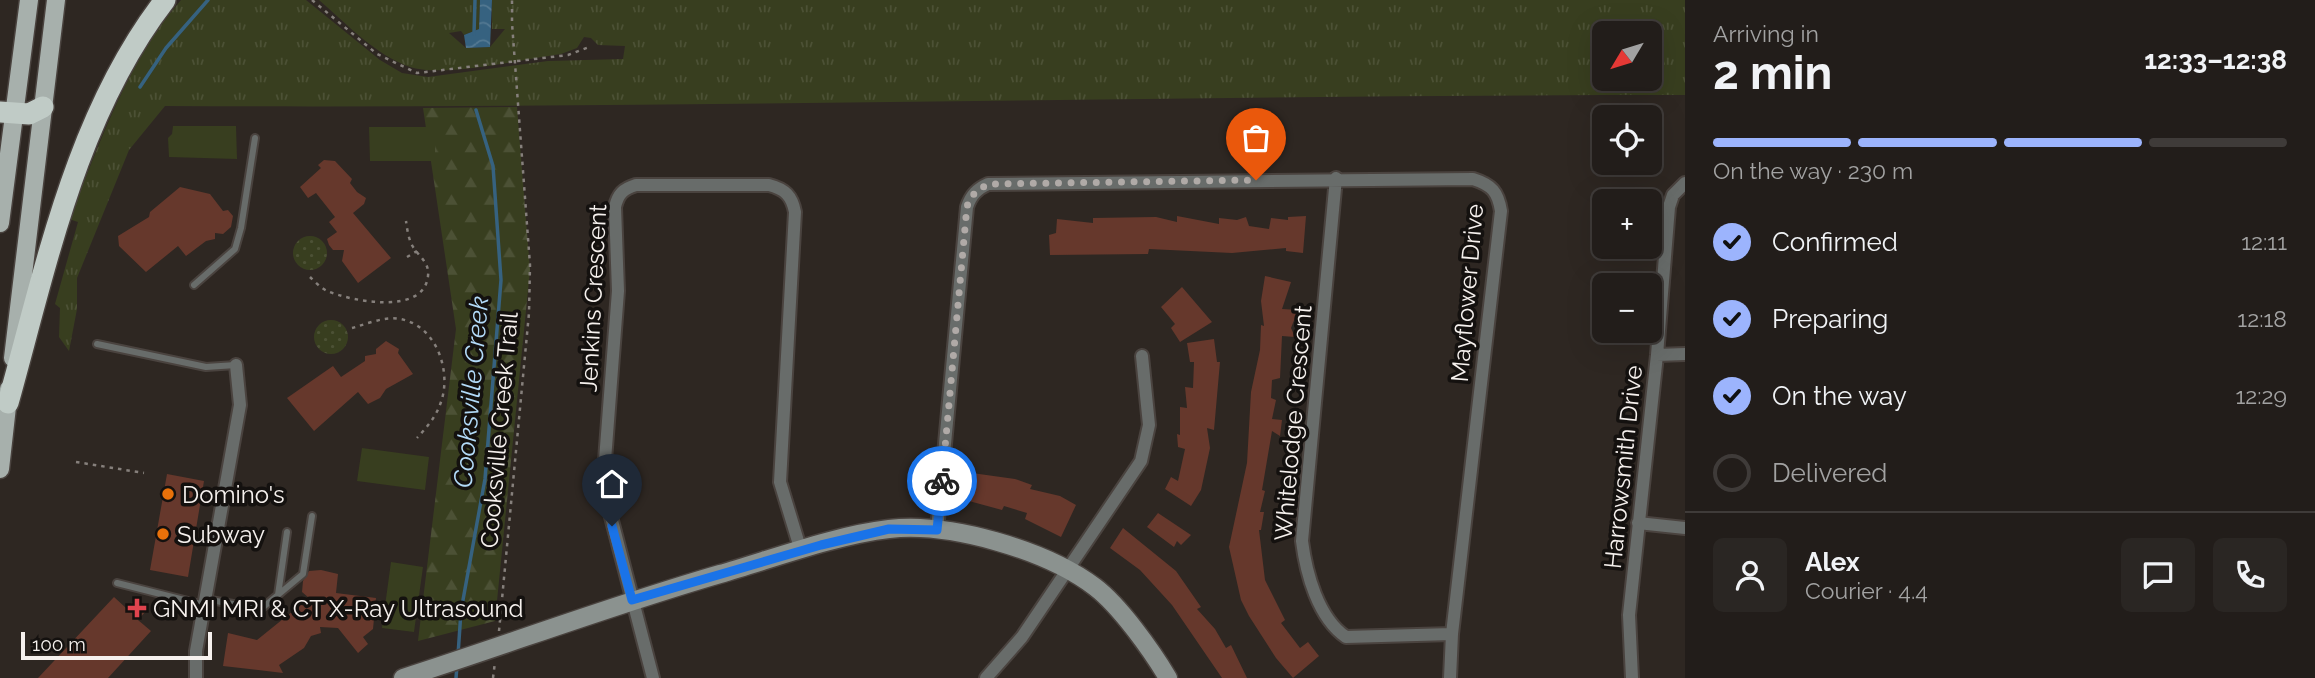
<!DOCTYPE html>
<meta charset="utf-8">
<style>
body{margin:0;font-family:Raleway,sans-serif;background:#2a2623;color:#f1f3f6;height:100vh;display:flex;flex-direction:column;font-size:26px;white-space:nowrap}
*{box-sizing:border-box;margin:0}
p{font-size:23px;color:#a2a2a2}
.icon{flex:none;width:38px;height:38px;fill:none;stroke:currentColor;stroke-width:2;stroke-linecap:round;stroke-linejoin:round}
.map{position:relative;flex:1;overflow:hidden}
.panel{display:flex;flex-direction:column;background:#221d1a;width:630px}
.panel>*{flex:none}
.needle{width:46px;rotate:232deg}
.buttons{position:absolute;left:1592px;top:21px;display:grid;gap:14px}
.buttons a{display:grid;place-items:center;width:70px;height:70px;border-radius:10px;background:#221d1a;box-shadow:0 7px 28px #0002,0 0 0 2px #3f3b39;font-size:35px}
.scale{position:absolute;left:21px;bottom:18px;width:191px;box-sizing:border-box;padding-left:7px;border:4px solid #f6f1ee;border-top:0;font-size:19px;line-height:24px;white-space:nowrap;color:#f6f1ee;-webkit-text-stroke:5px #14110f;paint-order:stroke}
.pin{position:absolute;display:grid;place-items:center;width:60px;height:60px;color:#fff;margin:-72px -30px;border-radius:50% 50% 50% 0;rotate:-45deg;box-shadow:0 0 7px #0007}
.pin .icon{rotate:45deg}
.courier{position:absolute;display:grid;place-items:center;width:70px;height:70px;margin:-35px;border:5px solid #1a73e8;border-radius:50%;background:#fff;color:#222;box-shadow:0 2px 9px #0007}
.summary em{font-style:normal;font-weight:700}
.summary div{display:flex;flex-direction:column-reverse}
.summary{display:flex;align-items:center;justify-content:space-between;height:119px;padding:0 28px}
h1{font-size:46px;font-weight:700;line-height:52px}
.bar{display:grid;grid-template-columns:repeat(4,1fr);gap:10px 7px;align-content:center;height:84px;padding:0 28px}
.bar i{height:9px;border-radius:5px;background:#3f3b39}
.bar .active{background:#9cb4fd}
.bar p{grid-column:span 4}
.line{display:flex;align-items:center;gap:18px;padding:0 28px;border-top:2px solid #3f3b39}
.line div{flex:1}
.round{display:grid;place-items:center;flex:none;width:74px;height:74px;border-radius:10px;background:#2a2623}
ol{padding:0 28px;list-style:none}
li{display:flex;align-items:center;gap:21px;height:77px}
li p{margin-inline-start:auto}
li .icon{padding:7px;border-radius:50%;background:#9cb4fd;color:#111;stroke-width:4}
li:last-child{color:#a2a2a2}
li i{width:38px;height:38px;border:4px solid #3f3b39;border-radius:50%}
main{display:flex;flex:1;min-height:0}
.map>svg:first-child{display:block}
.grass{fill:url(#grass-tufts);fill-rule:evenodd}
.forest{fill:url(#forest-firs)}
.garden{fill:url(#garden-dots)}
.pitch{fill:#383e1f}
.water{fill:url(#water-waves)}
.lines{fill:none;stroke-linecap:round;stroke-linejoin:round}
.stream{stroke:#366280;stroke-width:3.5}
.building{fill:#66382c}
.lane-casing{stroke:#4a433f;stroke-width:10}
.street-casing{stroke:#4a433f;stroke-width:16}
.secondary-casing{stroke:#4a433f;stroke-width:21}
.primary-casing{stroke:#4a433f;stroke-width:21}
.highway-casing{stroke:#4a433f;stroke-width:24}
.path{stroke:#86807c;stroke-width:2.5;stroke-dasharray:3.5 5;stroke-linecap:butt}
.lane{stroke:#686c6a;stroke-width:6}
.street{stroke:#686c6a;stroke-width:12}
.secondary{stroke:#8b928f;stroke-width:18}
.primary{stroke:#a7b0ac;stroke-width:18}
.highway{stroke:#c0cbc6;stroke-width:21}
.done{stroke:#b0aaa7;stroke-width:7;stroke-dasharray:0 12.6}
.route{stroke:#1a73e8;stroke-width:9}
.food-dot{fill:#e8710a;stroke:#14110f;stroke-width:2.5}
.health-dot{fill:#e0444e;stroke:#14110f;stroke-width:2.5}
.labels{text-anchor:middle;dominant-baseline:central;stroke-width:7;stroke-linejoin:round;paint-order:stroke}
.street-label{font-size:24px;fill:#f6f1ee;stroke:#14110f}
.poi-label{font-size:24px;fill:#f6f1ee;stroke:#14110f;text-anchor:start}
.water-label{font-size:26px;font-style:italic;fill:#b2daf8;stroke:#14110f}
</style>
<main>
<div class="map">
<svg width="1685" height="678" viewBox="0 0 1685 678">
<defs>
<pattern id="grass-tufts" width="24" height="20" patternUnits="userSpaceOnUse" patternTransform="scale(1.75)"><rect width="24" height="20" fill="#383e1f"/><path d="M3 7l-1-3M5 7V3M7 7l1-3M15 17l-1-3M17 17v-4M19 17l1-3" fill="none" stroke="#4c5135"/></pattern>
<pattern id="forest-firs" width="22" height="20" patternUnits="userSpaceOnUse" patternTransform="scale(1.75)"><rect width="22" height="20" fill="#383e1f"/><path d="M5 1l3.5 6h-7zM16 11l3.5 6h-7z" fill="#4c5135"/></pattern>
<pattern id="garden-dots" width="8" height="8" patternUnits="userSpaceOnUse" patternTransform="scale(1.75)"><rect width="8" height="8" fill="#383e1f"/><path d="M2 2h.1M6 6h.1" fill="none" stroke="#4c5135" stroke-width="1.8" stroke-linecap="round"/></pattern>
<pattern id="water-waves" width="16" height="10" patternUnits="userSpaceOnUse" patternTransform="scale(1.75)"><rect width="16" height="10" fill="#366280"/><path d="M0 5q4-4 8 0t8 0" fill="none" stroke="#547992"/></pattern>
</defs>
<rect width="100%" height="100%" fill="#2e2722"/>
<path class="grass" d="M 181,0 L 306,0 L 380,60 L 402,73 L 428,77 L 548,61 L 623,59 L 625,46 L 598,45 L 591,38 L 584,37 L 577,48 L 561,54 C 525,59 443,78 410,67 C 375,55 346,23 319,0 L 480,0 L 479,29 L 464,35 L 461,31 L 449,33 L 466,48 L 490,47 L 505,29 L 492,29 L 492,0 L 1685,0 L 1685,95 C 1178,95 672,109 165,106 L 129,150 L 77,278 L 77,309 L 69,351 L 59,337 L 60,308 L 55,304 L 78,222 L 69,219 C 100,144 127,61 181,0 ZM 1605,33 L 1650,33 L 1650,79 L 1605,79 Z"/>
<path class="forest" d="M 517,107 L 530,270 L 495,621 L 418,641 L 456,329 L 423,108 Z"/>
<path class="garden" d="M293 253a17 17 0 1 1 34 0a17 17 0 1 1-34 0Z
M314 337a17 17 0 1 1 34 0a17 17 0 1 1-34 0Z"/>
<path class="pitch" d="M 173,126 L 236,126 L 237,159 L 169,157 L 168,138 L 172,134 Z
M 369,127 L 435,127 L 435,161 L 370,161 Z
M 362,448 L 429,457 L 425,490 L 357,481 Z
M 391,562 L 423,567 L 414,632 L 382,628 Z"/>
<path class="water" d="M 480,0 L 492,0 L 490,47 L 466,48 L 464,35 L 479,29 Z"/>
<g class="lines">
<path class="stream" d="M 474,34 L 475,0
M 140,87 L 166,48 L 208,0
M 458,655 L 461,611 L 485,479 L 501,280 L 493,166 L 476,110
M 456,678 L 457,666"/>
</g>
<path class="building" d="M 324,160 L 335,161 L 352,179 L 350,183 L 357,192 L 366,198 L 364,204 L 353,213 L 391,258 L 358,283 L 342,261 L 344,250 L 333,250 L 329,245 L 327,239 L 337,232 L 329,222 L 335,217 L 316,193 L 308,198 L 300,187 L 321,168 L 318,165 Z
M 180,187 L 210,194 L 223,211 L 228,210 L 233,216 L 231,227 L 223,234 L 215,233 L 215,239 L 206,241 L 186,256 L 178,246 L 146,272 L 119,246 L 118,236 L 149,217 L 150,212 Z
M 1177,216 L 1219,224 L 1219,218 L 1237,220 L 1246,217 L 1249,226 L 1269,229 L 1271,218 L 1288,220 L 1288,217 L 1306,216 L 1303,253 L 1286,251 L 1286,248 L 1232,253 L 1149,249 L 1148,254 L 1050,255 L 1049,235 L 1056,233 L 1057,219 L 1093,223 L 1093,218 L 1156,217 L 1177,222 Z
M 1265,276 L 1291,282 L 1282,309 L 1298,310 L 1291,328 L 1295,337 L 1282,336 L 1280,378 L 1272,380 L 1271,398 L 1276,400 L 1272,419 L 1282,420 L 1280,436 L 1272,431 L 1262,490 L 1265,491 L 1260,512 L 1264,512 L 1261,530 L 1259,530 L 1265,580 L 1285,620 L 1281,623 L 1300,648 L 1308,642 L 1319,656 L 1293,678 L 1276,658 L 1249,616 L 1241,600 L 1229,547 L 1247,463 L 1251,392 L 1260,350 L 1261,325 L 1264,326 L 1261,301 Z
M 1182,287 L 1212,322 L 1180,342 L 1171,328 L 1175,324 L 1161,307 Z
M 1214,339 L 1217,362 L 1220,362 L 1214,430 L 1207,428 L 1210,448 L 1201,490 L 1191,506 L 1165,489 L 1171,477 L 1178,481 L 1185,449 L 1178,447 L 1177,434 L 1180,435 L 1180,407 L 1187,408 L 1185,387 L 1193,388 L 1194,362 L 1190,362 L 1187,343 Z
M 386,341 L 399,349 L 398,353 L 413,374 L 386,389 L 380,398 L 368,404 L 358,392 L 314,431 L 287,398 L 333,366 L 341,377 L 365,361 L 365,356 L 376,354 L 376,349 Z
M 972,473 L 1015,479 L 1032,485 L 1030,489 L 1060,496 L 1076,505 L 1061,537 L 1025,519 L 1027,513 L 1004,506 L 1002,510 L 969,501 Z
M 167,474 L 204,481 L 188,577 L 150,570 Z
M 1158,513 L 1191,535 L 1181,545 L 1177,541 L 1174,547 L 1147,527 Z
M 1123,528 L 1176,571 L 1201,607 L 1197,609 L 1215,629 L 1226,648 L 1231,645 L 1247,678 L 1222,678 L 1172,605 L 1140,570 L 1110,548 Z
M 321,570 L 338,574 L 336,593 L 376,598 L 373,629 L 363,637 L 368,644 L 358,653 L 338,628 L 320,627 L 321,633 L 311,636 L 304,648 L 279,665 L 283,673 L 223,666 L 228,633 L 257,640 L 309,598 L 302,592 L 303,581 L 309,571 Z
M 114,597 L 126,608 L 135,600 L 146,611 L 138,620 L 151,631 L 108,678 L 38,678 Z"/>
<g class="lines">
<g class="lane-casing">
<path id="lane" d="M 194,285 L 235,249 L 241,228 L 255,138
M 97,344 L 206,367 L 236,365
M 117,583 L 204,605
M 278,595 L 287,532
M 205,599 L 261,609 L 303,574 L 312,516"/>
</g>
<g class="street-casing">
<path id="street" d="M 1336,178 L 1302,541 C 1306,573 1318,618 1346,637 L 1452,634
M 1657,355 L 1685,354
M 1638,523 L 1685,528
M 937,530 L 967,207 C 971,195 977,189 988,184 L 1473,179 C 1492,185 1498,192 1501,211 L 1452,634 L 1450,678
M 196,678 L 196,651 L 240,405 L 236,365
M 653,678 L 603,486 L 618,291 L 615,207 C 618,194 623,189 636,185 L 769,185 C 785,189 792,196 795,212 L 780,482 L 801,551
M 986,678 L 1022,637 L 1141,461 L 1149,425 L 1142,356
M 1632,678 L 1629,615 L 1657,355 L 1669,207 L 1673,195 L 1685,183"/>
</g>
<g class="secondary-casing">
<path id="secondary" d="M 403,678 C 509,644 613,605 720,574 C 772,559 836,535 889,529 C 950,522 1046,550 1095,587 C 1120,606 1152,651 1168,678"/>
</g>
<g class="primary-casing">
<path id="primary" d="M 0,223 L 29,0
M 13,358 L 56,0
M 0,469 L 9,389"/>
</g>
<g class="highway-casing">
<path id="highway" d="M 0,112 L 29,114 L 43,107
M 8,403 C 46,267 76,115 165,0"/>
</g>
<path class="path" d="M 312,0 L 377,54 L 417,73 L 568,55 L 589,47
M 407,257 L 417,251
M 310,277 C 315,282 321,288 327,291 C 351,301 424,316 428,276 C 430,261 416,255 411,243 C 408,236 407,228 406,221
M 352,328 C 367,324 384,316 400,319 C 436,325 452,371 441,402 C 436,417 427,427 417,438
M 76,462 L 144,473
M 499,631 L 529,313 L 530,265 L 512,23 L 512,0
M 493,678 L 495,662"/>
<use href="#lane" class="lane"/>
<use href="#street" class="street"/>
<use href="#secondary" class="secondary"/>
<use href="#primary" class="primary"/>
<use href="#highway" class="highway"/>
</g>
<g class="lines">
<path class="done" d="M 942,481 L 967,206 L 975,192 L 988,184 L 1256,180"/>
<path class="route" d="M 612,526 L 632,600 L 821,545 L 889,529 L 937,530 L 942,481"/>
</g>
<g class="food-dot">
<circle cx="168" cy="494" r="7"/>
<circle cx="163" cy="534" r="7"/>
</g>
<path class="health-dot" d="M133.5 597.5h7v7h7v7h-7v7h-7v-7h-7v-7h7z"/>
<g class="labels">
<g class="street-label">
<text transform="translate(1467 293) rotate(-85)">Mayflower Drive</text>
<text transform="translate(593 298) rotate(-87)">Jenkins Crescent</text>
<text transform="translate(1293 423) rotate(-85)">Whitelodge Crescent</text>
<text transform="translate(499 430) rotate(-85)">Cooksville Creek Trail</text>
<text transform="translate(1623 467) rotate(-84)">Harrowsmith Drive</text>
</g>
<g class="poi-label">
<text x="182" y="494">Domino's</text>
<text x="177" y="534">Subway</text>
<text x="153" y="608">GNMI MRI &amp; CT X-Ray Ultrasound</text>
</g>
<g class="water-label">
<text transform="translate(471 392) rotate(-85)">Cooksville Creek</text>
</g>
</g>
</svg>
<div class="buttons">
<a><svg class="needle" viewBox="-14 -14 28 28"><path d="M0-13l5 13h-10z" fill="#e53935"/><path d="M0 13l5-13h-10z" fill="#a2a2a2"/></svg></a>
<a><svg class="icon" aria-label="locate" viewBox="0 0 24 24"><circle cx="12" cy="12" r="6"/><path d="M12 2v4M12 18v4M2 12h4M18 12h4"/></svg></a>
<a>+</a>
<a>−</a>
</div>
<div class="scale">100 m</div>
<div class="pin" style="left:1256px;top:180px;background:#ea580c"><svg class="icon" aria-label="bag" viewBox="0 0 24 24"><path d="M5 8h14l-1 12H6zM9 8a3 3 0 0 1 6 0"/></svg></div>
<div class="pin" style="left:612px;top:526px;background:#1f2937"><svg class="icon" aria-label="home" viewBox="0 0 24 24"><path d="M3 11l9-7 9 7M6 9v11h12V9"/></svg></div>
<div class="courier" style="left:942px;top:481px"><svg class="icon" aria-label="bike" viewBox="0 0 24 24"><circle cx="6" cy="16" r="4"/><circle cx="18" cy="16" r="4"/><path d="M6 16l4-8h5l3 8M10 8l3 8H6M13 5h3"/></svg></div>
</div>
<section class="panel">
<div class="summary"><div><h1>2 min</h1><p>Arriving in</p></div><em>12:33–12:38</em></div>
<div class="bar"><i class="active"></i><i class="active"></i><i class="active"></i><i></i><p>On the way · 230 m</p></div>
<ol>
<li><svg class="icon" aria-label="check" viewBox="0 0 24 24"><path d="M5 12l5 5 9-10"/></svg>Confirmed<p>12:11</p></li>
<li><svg class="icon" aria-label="check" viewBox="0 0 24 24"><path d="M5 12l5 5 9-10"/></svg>Preparing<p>12:18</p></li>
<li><svg class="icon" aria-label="check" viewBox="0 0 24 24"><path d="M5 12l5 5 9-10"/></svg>On the way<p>12:29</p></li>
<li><i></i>Delivered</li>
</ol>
<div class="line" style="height:126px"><a class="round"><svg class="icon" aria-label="person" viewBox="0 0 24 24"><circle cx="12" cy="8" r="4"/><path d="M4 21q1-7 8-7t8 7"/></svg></a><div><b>Alex</b><p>Courier · 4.4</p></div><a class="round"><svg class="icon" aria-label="chat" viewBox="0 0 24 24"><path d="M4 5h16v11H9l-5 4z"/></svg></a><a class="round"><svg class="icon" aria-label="phone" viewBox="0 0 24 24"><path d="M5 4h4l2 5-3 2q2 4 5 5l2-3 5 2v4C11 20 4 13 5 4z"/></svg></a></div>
</section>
</main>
